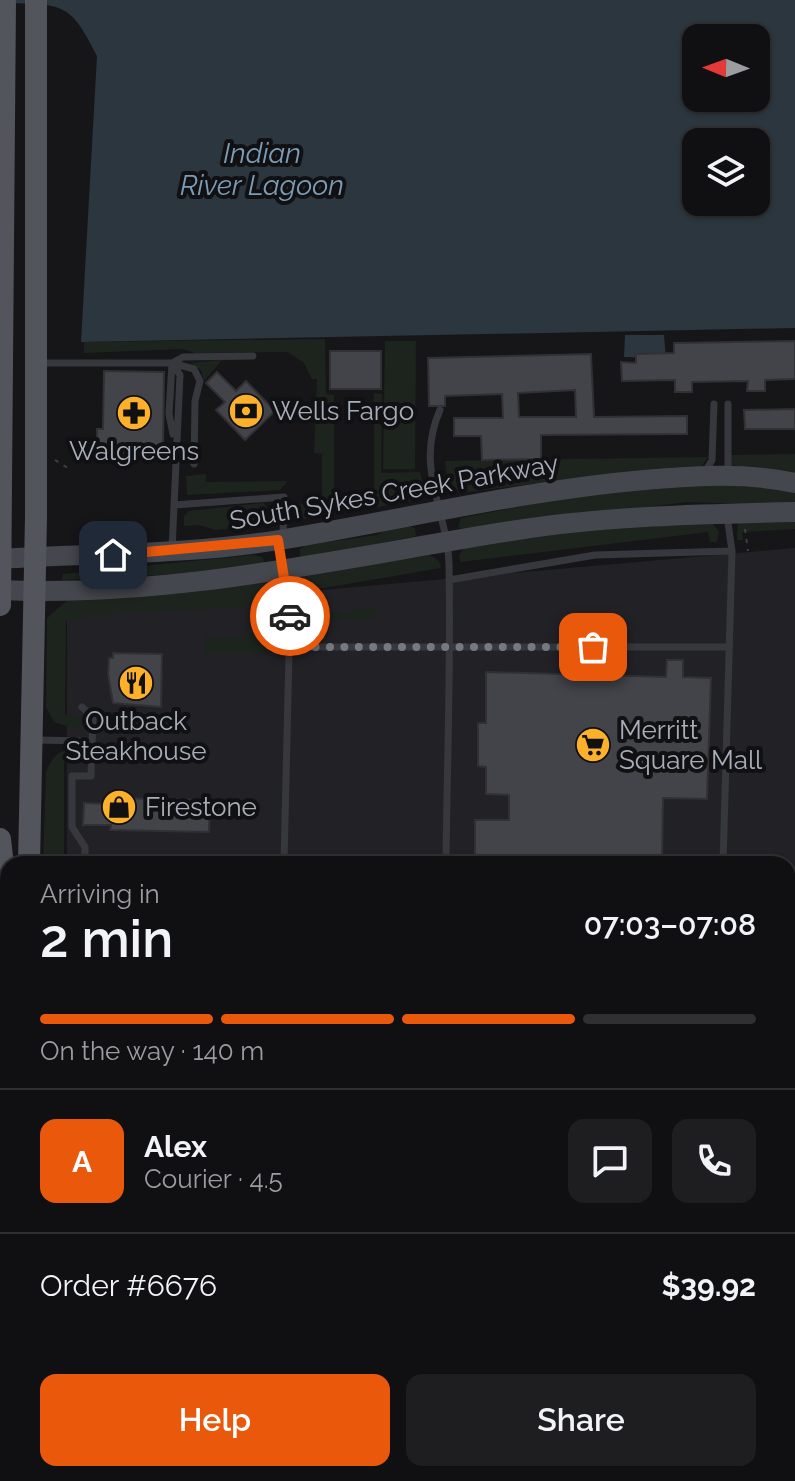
<!DOCTYPE html>
<meta charset="utf-8">
<style>
body{margin:0;font-family:Raleway,sans-serif;background:#1e1e21;color:#f1f3f6;height:100vh;display:flex;flex-direction:column;font-size:30px;white-space:nowrap}
*{box-sizing:border-box;margin:0}
p{font-size:26px;color:#9c9da0}
.icon{flex:none;width:44px;height:44px;fill:none;stroke:currentColor;stroke-width:2;stroke-linecap:round;stroke-linejoin:round}
.map{position:relative;flex:1;overflow:hidden}
.details{position:absolute;left:0px;top:856px;width:796px;height:626px;display:flex;flex-direction:column;background:#101013;border-radius:24px 24px 0 0;box-shadow:0 2px 6px #0004,0 0 0 2px #303033}
.details>*{flex:none}
.needle{width:52px;rotate:271deg}
.controls{position:absolute;left:682px;top:24px;display:grid;gap:16px}
.controls a{display:grid;place-items:center;width:88px;height:88px;border-radius:16px;background:#101013;box-shadow:0 2px 6px #0004,0 0 0 2px #303033;font-size:40px}
.pin{position:absolute;display:grid;place-items:center;width:68px;height:68px;color:#fff;margin:-34px;border-radius:16px;box-shadow:0 4px 12px #0006}
.courier{position:absolute;display:grid;place-items:center;width:80px;height:80px;margin:-40px;border:6px solid #ea580c;border-radius:50%;background:#fff;color:#222;box-shadow:0 2px 10px #0007}
.head em{font-style:normal;font-weight:600}
.head div{display:flex;flex-direction:column-reverse}
.head{display:flex;align-items:center;justify-content:space-between;height:136px;padding:0 40px}
h1{font-size:52px;font-weight:600;line-height:60px}
.bar{display:grid;grid-template-columns:repeat(4,1fr);gap:12px 8px;align-content:center;height:96px;padding:0 40px}
.bar i{height:10px;border-radius:6px;background:#303033}
.bar .selected{background:#ea580c}
.bar p{grid-column:span 4}
.line{display:flex;align-items:center;gap:20px;padding:0 40px;border-top:2px solid #303033}
.line div{flex:1}
.round{display:grid;place-items:center;flex:none;width:84px;height:84px;border-radius:16px;background:#1e1e21}
.cta{display:flex;gap:16px;margin-top:auto;padding:16px 40px}
.cta a{flex:1;height:92px;border-radius:16px;background:#ea580c;color:#fff;font-size:32px;font-weight:600;line-height:92px;text-align:center}
.cta a+a{background:#1e1e21;color:#f1f3f6}
.map>svg:first-child{display:block}
.built{fill:#222226}
.green{fill:#1c241d}
.water{fill:#2c363e;fill-rule:evenodd}
.building{fill:#424449;stroke:#303035;stroke-width:2;fill-rule:evenodd}
.lines{fill:none;stroke-linecap:round;stroke-linejoin:round}
.path{stroke:#3d4045;stroke-width:2;stroke-dasharray:4 6;stroke-linecap:butt}
.lane{stroke:#37383e;stroke-width:7}
.secondary{stroke:#45474e;stroke-width:20}
.primary{stroke:#53555d;stroke-width:22}
.done{stroke:#757981;stroke-width:8;stroke-dasharray:0 14.4}
.route{stroke:#ea580c;stroke-width:10}
.labels{text-anchor:middle;dominant-baseline:central;stroke-width:8;stroke-linejoin:round;paint-order:stroke}
.poi-label{font-size:26px;fill:#a8aeb9;stroke:#111114;text-anchor:start}
.street-label{font-size:26px;fill:#a8aeb9;stroke:#111114}
.water-label{font-size:28px;font-style:italic;fill:#7d9db6;stroke:#111114}
</style>
<div class="map">
<svg width="795" height="1481" viewBox="0 0 795 1481">
<rect width="100%" height="100%" fill="#161619"/>
<path class="built" d="M 795,548 L 795,1481 L 68,1481 L 68,1474 L 788,1474 L 788,864 L 67,864 L 67,617 L 95,610 Z"/>
<path class="green" d="M 325,339 L 326,394 L 334,395 L 334,505 L 347,505 L 347,512 L 302,519 L 296,504 L 322,504 L 322,454 L 314,453 L 317,379 L 312,379 L 304,363 L 288,352 L 195,353 L 183,349 L 84,353 L 84,342 Z
M 385,341 L 416,341 L 415,469 L 383,469 Z
M 222,360 L 204,381 L 201,370 L 191,363 Z
M 374,393 L 382,394 L 381,473 L 420,472 L 423,483 L 418,499 L 368,509 L 363,501 L 374,496 Z
M 795,454 L 795,474 L 731,465 L 731,455 Z
M 708,457 L 700,469 L 604,475 L 459,493 L 448,481 L 445,461 Z
M 206,474 L 206,482 L 288,481 L 280,490 L 187,495 L 186,476 Z
M 694,483 L 795,489 L 795,506 L 688,502 L 464,530 L 458,527 L 461,518 L 538,503 L 546,497 Z
M 263,503 L 271,511 L 268,524 L 216,530 L 199,525 L 184,526 L 184,516 L 189,511 Z
M 795,515 L 795,529 L 742,532 L 743,540 L 737,540 L 738,522 Z
M 711,521 L 719,532 L 717,542 L 710,542 L 708,532 L 460,562 L 459,555 L 464,548 L 520,535 Z
M 399,523 L 415,528 L 416,536 L 300,559 L 300,549 L 305,545 L 377,535 Z
M 253,555 L 262,557 L 265,564 L 253,570 L 62,580 L 63,574 Z
M 430,555 L 439,561 L 441,568 L 306,591 L 300,603 L 293,597 L 299,581 L 305,575 Z
M 263,582 L 279,592 L 280,605 L 98,615 L 66,621 L 65,715 L 80,716 L 90,724 L 73,728 L 54,722 L 46,707 L 47,618 L 71,597 Z
M 376,607 L 376,619 L 327,621 L 326,629 L 299,629 L 294,624 L 297,619 Z
M 273,622 L 281,622 L 281,653 L 209,653 L 204,661 L 206,630 L 210,639 L 273,632 Z
M 80,746 L 88,748 L 89,755 L 64,762 L 64,864 L 43,864 L 46,772 C 53,754 61,750 80,746 Z"/>
<path class="water" d="M 0,0 L 795,0 L 795,328 L 81,342 L 97,56 C 69,0 63,5 0,3 ZM 696,38 L 756,38 L 756,98 L 696,98 ZM 696,142 L 756,142 L 756,202 L 696,202 Z
M 625,335 L 664,335 L 666,358 L 624,357 Z"/>
<path class="building" d="M 795,341 L 795,379 L 765,380 L 765,391 L 747,391 L 748,381 L 692,382 L 692,392 L 675,392 L 675,380 L 622,381 L 621,362 L 636,363 L 636,354 L 674,353 L 674,343 Z
M 330,351 L 381,351 L 381,389 L 330,389 Z
M 591,354 L 594,417 L 687,416 L 687,434 L 541,435 L 541,459 L 482,460 L 481,436 L 454,436 L 454,418 L 503,418 L 502,394 L 445,396 L 445,406 L 429,406 L 428,358 ZM 575,390 L 576,417 L 519,417 L 518,393 Z
M 104,371 L 164,372 L 163,449 L 123,448 L 123,456 L 97,455 L 97,429 L 103,429 Z
M 217,372 L 236,391 L 246,381 L 275,411 L 245,440 L 216,410 L 225,402 L 206,383 Z
M 795,409 L 795,429 L 745,429 L 744,410 Z
M 113,653 L 162,654 L 161,707 L 113,703 L 108,674 L 109,658 L 113,658 Z
M 667,660 L 683,660 L 683,677 L 711,678 L 707,799 L 663,798 L 662,864 L 475,864 L 475,820 L 509,820 L 509,795 L 486,794 L 486,767 L 478,766 L 478,723 L 486,723 L 486,672 L 666,677 Z
M 111,798 L 210,800 L 209,832 L 110,830 L 111,825 L 83,825 L 84,803 L 110,804 Z"/>
<g class="lines">
<path class="path" d="M 55,460 L 68,468
M 745,529 L 748,551
M 63,1481 L 63,1474"/>
<path class="lane" d="M 38,363 L 172,363 L 194,369 L 200,381 L 195,401 L 194,464
M 728,404 L 728,473
M 440,410 C 414,468 448,512 449,565 C 451,665 447,765 446,864
M 173,434 L 169,414 L 172,363 L 183,357 L 253,356
M 705,472 L 712,460 L 714,404
M 174,505 L 284,497 L 283,537
M 279,543 L 290,610 L 284,864
M 172,550 L 180,375 L 172,363
M 449,580 L 595,555 L 732,551
M 289,647 L 729,647
M 82,707 L 93,718 L 91,776 L 72,776 L 72,827 L 85,847 L 85,864
M 34,740 L 92,741
M 723,864 L 732,551 L 727,516
M 788,894 L 795,894
M 788,1034 L 795,1034
M 0,1310 L 8,1310
M 788,1416 L 795,1416
M 323,1474 L 325,1481
M 423,1481 L 423,1474
M 649,1481 L 649,1474"/>
<path class="secondary" d="M 0,559 C 93,553 186,555 279,540 C 401,520 520,491 644,480 C 696,476 744,472 795,483
M 0,590 C 173,598 341,558 511,531 C 604,516 700,514 795,512"/>
<path class="primary" d="M 0,605 L 5,0
M 0,839 L 8,911
M 29,864 L 36,517 L 36,0
M 0,1052 L 8,1057
M 25,1481 L 25,1474"/>
</g>
<g class="lines">
<path class="done" d="M 290,616 L 289,647 L 593,647"/>
<path class="route" d="M 113,555 L 278,540 L 290,616"/>
</g>
<defs>
<g id="bank-disc" transform="scale(1.8)"><circle r="9.5" fill="#fdb12b" stroke="#111114"/><path d="M-6-4H6V4H-6ZM0-2.3a2.3 2.3 0 1 0 0 4.6a2.3 2.3 0 1 0 0-4.6Z" fill="#111"/></g>
<g id="pharmacy-disc" transform="scale(1.8)"><circle r="9.5" fill="#fdb12b" stroke="#111114"/><path d="M-2-6h4v4h4v4h-4v4h-4v-4h-4v-4h4Z" fill="#111"/></g>
<g id="restaurant-disc" transform="scale(1.8)"><circle r="9.5" fill="#fdb12b" stroke="#111114"/><path d="M-5-6h1v4h1v-4h1v4h1v-4h1v5L-1.5 .5V6h-2V.5L-5-1ZM5-6V6H3V1.5H1.5Q1.5-4 5-6Z" fill="#111"/></g>
<g id="supermarket-disc" transform="scale(1.8)"><circle r="9.5" fill="#fdb12b" stroke="#111114"/><path d="M-6-5.5h2.5l.6 2H6L4.5 2H-2.5L-4.4-4H-6ZM-1.5 3.2a1.3 1.3 0 1 0 .1 0ZM3 3.2a1.3 1.3 0 1 0 .1 0Z" fill="#111"/></g>
<g id="shop-disc" transform="scale(1.8)"><circle r="9.5" fill="#fdb12b" stroke="#111114"/><path d="M-5-2.5h2.3a2.7 3.5 0 0 1 5.4 0H5L5.5 6h-11ZM-1.5-2.5h3a1.5 2.3 0 0 0-3 0Z" fill="#111"/></g>
</defs>
<g fill-rule="evenodd">
<use href="#bank-disc" x="246" y="411"/>
<use href="#pharmacy-disc" x="134" y="413"/>
<use href="#restaurant-disc" x="136" y="683"/>
<use href="#supermarket-disc" x="593" y="745"/>
<use href="#shop-disc" x="119" y="807"/>
</g>
<g class="labels">
<g class="poi-label">
<text x="272" y="411">Wells Fargo</text>
<text x="134" y="451" text-anchor="middle">Walgreens</text>
<text x="136" y="721" text-anchor="middle">Outback<tspan x="136" dy="30">Steakhouse</tspan></text>
<text x="619" y="730">Merritt<tspan x="619" dy="30">Square Mall</tspan></text>
<text x="145" y="807">Firestone</text>
</g>
<g class="street-label">
<text transform="translate(394 492) rotate(-10)">South Sykes Creek Parkway</text>
</g>
<g class="water-label">
<text x="262" y="153">Indian<tspan x="262" dy="32">River Lagoon</tspan></text>
</g>
</g>
</svg>
<div class="controls">
<a><svg class="needle" viewBox="-14 -14 28 28"><path d="M0-13l5 13h-10z" fill="#e53935"/><path d="M0 13l5-13h-10z" fill="#9c9da0"/></svg></a>
<a><svg class="icon" aria-label="layers" viewBox="0 0 24 24"><path d="M12 4l9 5-9 5-9-5zM3 14l9 5 9-5"/></svg></a>
</div>
<div class="pin" style="left:593px;top:647px;background:#ea580c"><svg class="icon" aria-label="bag" viewBox="0 0 24 24"><path d="M5 8h14l-1 12H6zM9 8a3 3 0 0 1 6 0"/></svg></div>
<div class="pin" style="left:113px;top:555px;background:#1f2937"><svg class="icon" aria-label="home" viewBox="0 0 24 24"><path d="M3 11l9-7 9 7M6 9v11h12V9"/></svg></div>
<div class="courier" style="left:290px;top:616px"><svg class="icon" aria-label="car" viewBox="0 0 24 24"><path d="M5 17H2v-5l4-1 3-4h7l3 4 3 1v5h-3M9 17h6M6 11h13"/><circle cx="7" cy="17" r="2"/><circle cx="17" cy="17" r="2"/></svg></div>
<section class="details">
<div class="head"><div><h1>2 min</h1><p>Arriving in</p></div><em>07:03–07:08</em></div>
<div class="bar"><i class="selected"></i><i class="selected"></i><i class="selected"></i><i></i><p>On the way · 140 m</p></div>
<div class="line" style="height:144px"><b class="round" style="background:#ea580c;color:#fff">A</b><div><b>Alex</b><p>Courier · 4.5</p></div><a class="round"><svg class="icon" aria-label="chat" viewBox="0 0 24 24"><path d="M4 5h16v11H9l-5 4z"/></svg></a><a class="round"><svg class="icon" aria-label="phone" viewBox="0 0 24 24"><path d="M5 4h4l2 5-3 2q2 4 5 5l2-3 5 2v4C11 20 4 13 5 4z"/></svg></a></div>
<div class="line" style="height:104px"><div>Order #6676</div><b>$39.92</b></div>
<div class="cta"><a>Help</a><a>Share</a></div>
</section>
</div>
